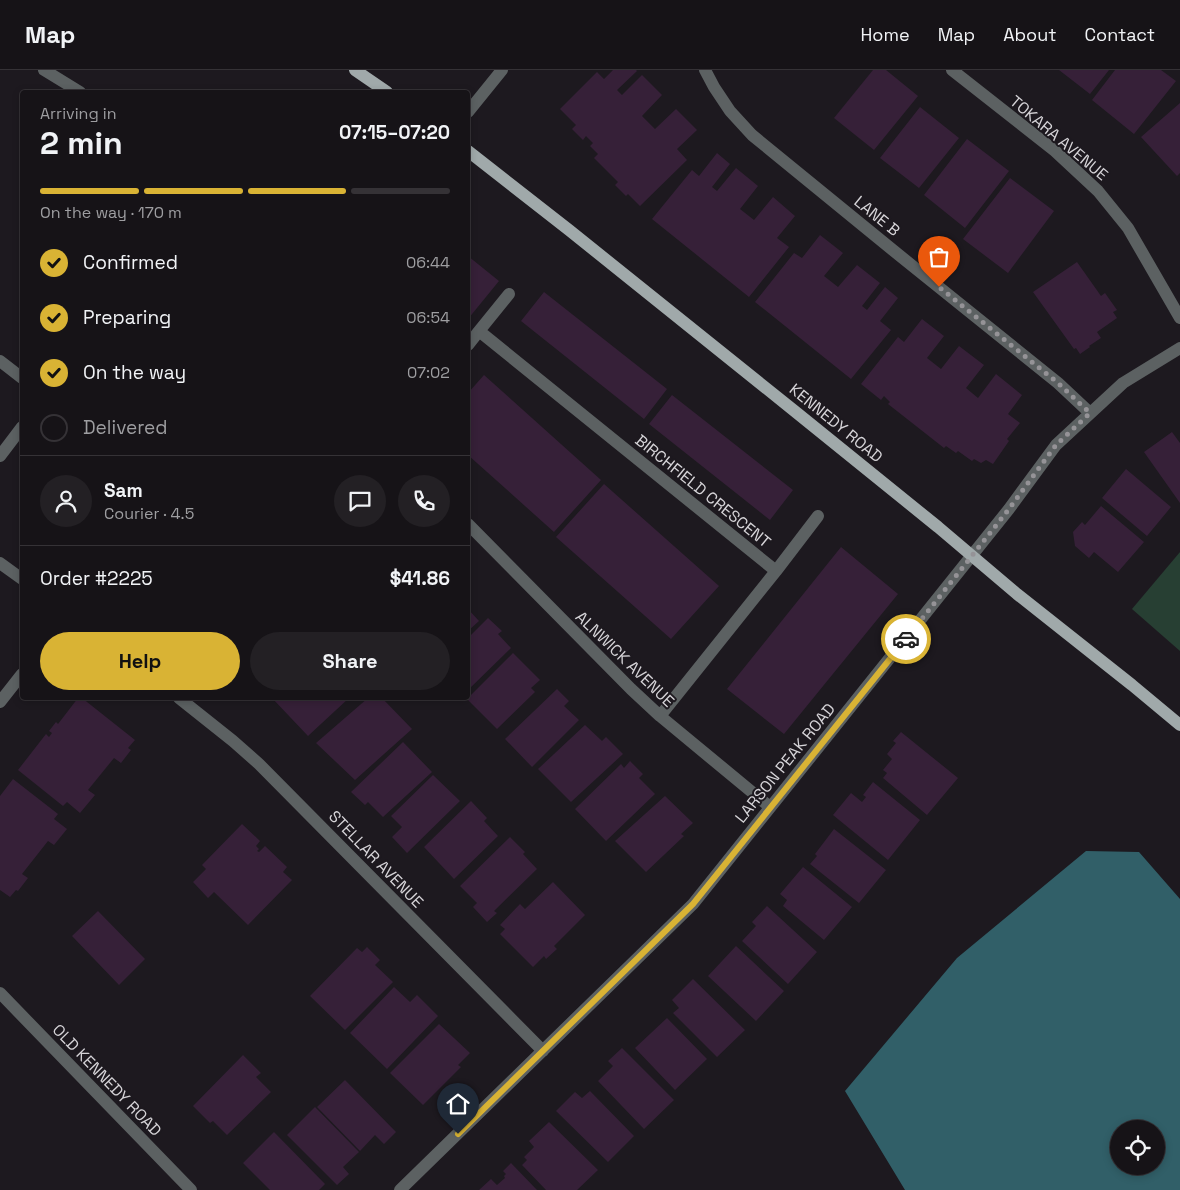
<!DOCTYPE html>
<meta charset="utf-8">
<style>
body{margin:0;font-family:"Space Grotesk",sans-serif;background:#232024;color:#f1f3f6;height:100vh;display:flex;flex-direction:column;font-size:19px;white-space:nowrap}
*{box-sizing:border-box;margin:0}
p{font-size:16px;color:#9e9ea1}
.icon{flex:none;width:28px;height:28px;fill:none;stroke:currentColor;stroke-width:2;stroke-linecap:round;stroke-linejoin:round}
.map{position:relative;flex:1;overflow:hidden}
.sheet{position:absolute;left:20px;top:20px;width:450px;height:610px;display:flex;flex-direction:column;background:#161317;border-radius:5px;box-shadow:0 2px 8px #0003,0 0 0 1px #353236}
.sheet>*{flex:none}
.tools{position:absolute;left:1110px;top:1050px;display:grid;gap:10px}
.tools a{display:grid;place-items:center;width:55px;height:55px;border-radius:50%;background:#161317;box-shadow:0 2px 8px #0003,0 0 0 1px #353236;font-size:25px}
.pin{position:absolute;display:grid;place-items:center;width:42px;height:42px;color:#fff;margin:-51px -21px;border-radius:50% 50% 50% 0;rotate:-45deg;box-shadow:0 0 5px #0007}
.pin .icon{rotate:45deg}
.courier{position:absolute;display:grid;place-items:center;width:50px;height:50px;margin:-25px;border:4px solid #d9b334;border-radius:50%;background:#fff;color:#222;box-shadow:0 1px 6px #0007}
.head em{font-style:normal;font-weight:700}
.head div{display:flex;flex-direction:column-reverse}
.head{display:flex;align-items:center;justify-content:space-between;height:85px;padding:0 20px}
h1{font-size:32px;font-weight:700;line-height:38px}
.bar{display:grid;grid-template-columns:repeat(4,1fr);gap:8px 5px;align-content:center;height:60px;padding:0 20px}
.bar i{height:6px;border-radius:4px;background:#353236}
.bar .on{background:#d9b334}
.bar p{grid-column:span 4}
.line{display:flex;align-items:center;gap:12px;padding:0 20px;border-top:1px solid #353236}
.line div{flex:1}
.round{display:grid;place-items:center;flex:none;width:52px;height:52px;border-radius:26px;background:#232024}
ol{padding:0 20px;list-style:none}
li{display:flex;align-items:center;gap:15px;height:55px}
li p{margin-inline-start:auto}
li .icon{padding:5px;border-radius:50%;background:#d9b334;color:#111;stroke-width:4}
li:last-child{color:#9e9ea1}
li i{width:28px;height:28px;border:2px solid #353236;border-radius:50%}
.cta{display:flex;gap:10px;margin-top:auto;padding:10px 20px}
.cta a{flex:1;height:58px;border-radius:30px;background:#d9b334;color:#111;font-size:20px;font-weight:700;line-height:58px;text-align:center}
.cta a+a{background:#232024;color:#f1f3f6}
header{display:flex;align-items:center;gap:30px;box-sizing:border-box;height:70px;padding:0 25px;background:#161317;border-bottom:1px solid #353236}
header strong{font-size:24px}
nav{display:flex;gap:28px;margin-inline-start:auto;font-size:18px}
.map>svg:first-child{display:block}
.green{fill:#273f33}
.water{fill:#315f68;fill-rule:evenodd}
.building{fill:#362038}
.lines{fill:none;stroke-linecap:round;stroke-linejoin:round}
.minor{stroke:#5c6162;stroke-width:12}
.major{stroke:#a0a9aa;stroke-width:12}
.done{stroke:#959397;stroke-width:5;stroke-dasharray:0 9}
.route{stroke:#d9b334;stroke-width:6}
.labels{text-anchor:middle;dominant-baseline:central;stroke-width:4;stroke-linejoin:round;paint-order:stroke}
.street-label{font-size:16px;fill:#d6d4d8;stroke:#1d191f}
</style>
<header>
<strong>Map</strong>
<nav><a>Home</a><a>Map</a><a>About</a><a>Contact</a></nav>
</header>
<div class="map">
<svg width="1180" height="1120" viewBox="0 0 1180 1120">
<rect width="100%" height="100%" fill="#1d191f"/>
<path class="green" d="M 1180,482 L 1180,581 L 1132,539 Z"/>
<path class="water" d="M 1086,781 L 1139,782 L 1180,829 L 1180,1120 L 905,1120 L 845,1021 L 957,888 ZM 1119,1059 L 1156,1059 L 1156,1096 L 1119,1096 Z"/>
<path class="building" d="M 613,0 L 636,0 L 637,1 L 617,20 L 622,25 L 642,5 L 662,25 L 642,46 L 655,59 L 676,39 L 697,60 L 677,79 L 687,90 L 640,136 L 628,124 L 626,126 L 615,115 L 618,112 L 594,88 L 598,84 L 590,76 L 593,73 L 586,66 L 583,70 L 572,59 L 576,55 L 560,39 L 597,2 L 604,9 Z
M 873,0 L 886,0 L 918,26 L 874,80 L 834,48 Z
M 1059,0 L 1109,0 L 1090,24 Z
M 1115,0 L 1161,0 L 1176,11 L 1134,64 L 1092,30 Z
M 1180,33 L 1180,103 L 1177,106 L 1141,67 Z
M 920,37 L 959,68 L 919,118 L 880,88 Z
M 967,69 L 1009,101 L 965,158 L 924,125 Z
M 717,83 L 730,94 L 712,117 L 717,121 L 736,98 L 758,116 L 740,139 L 754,150 L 773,127 L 795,146 L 777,168 L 789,177 L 749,227 L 652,149 L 692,100 L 699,106 Z
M 1010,108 L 1054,141 L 1008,203 L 963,169 Z
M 820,165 L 843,183 L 824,206 L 838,217 L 857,195 L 880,213 L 862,236 L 867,240 L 885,217 L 898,228 L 880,251 L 891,260 L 851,309 L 755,232 L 794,183 L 802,188 Z
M 468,186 L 499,211 L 468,249 Z
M 1077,192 L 1101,226 L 1105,223 L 1117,240 L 1113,242 L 1117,248 L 1097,262 L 1101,268 L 1089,276 L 1090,277 L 1080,284 L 1076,278 L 1074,279 L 1033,222 Z
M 544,222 L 667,319 L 644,349 L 521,251 Z
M 922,249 L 944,266 L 927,288 L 941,299 L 959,276 L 984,295 L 966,318 L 978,328 L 996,304 L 1022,325 L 1008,344 L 1020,353 L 1007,369 L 1009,371 L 993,394 L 986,390 L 981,393 L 974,389 L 972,391 L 958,381 L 956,383 L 946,376 L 944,378 L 888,334 L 890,332 L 884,326 L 881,330 L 861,314 L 898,267 L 904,272 Z
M 484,305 L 601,410 L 554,462 L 468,385 L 468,323 Z
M 672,325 L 793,420 L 770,450 L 649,354 Z
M 1172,362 L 1180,373 L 1180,433 L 1144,382 Z
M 1126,399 L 1171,437 L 1147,466 L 1102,428 Z
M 604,414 L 719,516 L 671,569 L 556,467 Z
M 1101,436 L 1144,472 L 1118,502 L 1094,482 L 1089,488 L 1075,476 L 1073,462 L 1082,452 L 1085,455 Z
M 841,477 L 898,524 L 784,664 L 727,619 Z
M 468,539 L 479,551 L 468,561 Z
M 488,548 L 502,561 L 498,564 L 511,578 L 468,620 L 468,568 Z
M 513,583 L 540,610 L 531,618 L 535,622 L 497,659 L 466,628 L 468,628 Z
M 557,619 L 569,631 L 564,636 L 579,650 L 532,697 L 505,669 Z
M 78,628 L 82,628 L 135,670 L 128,678 L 131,680 L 121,693 L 114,688 L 88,720 L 95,725 L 80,743 L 67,732 L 63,736 L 18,700 L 46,664 L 49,667 L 52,663 L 49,661 L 56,652 L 58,654 Z
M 264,628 L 349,628 L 308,666 L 272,628 L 268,631 Z
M 368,628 L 382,628 L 412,659 L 355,710 L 316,673 Z
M 585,655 L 602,671 L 606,667 L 623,684 L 571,732 L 538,699 Z
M 901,662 L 958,708 L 927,745 L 883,708 L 887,703 L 883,700 L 892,689 L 887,684 L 896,673 L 893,671 Z
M 403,672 L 432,702 L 383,747 L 368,732 L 365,735 L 351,722 Z
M 630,691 L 643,704 L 639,708 L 655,724 L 606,771 L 575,739 L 621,694 L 624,698 Z
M 433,705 L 460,731 L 407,783 L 392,767 L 402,757 L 391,746 Z
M 13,709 L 58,744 L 54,749 L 67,759 L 54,775 L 48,771 L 22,804 L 28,808 L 18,821 L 16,820 L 10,827 L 0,820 L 0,726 Z
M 873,712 L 920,750 L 888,790 L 833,745 L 851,723 L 862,732 L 866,727 L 863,725 Z
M 665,726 L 693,753 L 681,764 L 684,766 L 646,802 L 615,771 Z
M 471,731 L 487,748 L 484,751 L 498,766 L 454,809 L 424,777 Z
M 242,754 L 260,771 L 256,776 L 259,779 L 257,781 L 259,782 L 265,776 L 287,797 L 283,802 L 292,810 L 248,855 L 214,822 L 208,828 L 193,812 L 206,799 L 202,795 Z
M 834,759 L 886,800 L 859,833 L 810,794 L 817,786 L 815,784 Z
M 510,767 L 525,782 L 523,784 L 537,799 L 494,841 L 497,843 L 487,852 L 473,837 L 477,833 L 460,816 Z
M 803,797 L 852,837 L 824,870 L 783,836 L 787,830 L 780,824 Z
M 553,812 L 585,845 L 554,876 L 557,879 L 546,889 L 544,886 L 533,897 L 500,864 L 505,859 L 500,855 L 520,834 L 525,839 Z
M 767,836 L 817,882 L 788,914 L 742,871 L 756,856 L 752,852 Z
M 98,841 L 145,889 L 119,915 L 72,866 Z
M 736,876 L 784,921 L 756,951 L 708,906 Z
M 367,877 L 380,890 L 375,895 L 393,912 L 345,960 L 310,926 L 357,878 L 362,882 Z
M 693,909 L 745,960 L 717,987 L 673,943 L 679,938 L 672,930 Z
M 394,917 L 410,932 L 417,925 L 438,946 L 387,999 L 350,963 Z
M 667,948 L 707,989 L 675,1020 L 635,978 Z
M 439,954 L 470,983 L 458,995 L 461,997 L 423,1035 L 390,1003 Z
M 622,978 L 674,1030 L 644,1059 L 598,1011 L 613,996 L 608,991 Z
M 243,985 L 261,1003 L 256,1007 L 271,1022 L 227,1065 L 213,1051 L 210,1053 L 193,1036 Z
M 345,1010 L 396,1062 L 384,1074 L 375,1065 L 360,1081 L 317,1037 Z
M 590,1021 L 634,1066 L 608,1092 L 556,1041 L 575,1022 L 582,1028 Z
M 315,1037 L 359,1082 L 343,1097 L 349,1104 L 337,1115 L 287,1065 Z
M 549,1052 L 598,1100 L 577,1120 L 546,1120 L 522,1095 L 527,1090 L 524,1087 L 534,1077 L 529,1071 Z
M 274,1062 L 325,1114 L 319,1120 L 270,1120 L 243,1093 Z
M 511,1093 L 537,1120 L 479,1120 L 491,1109 L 497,1115 L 505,1108 L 504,1106 L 506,1104 L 503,1101 Z"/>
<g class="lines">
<path class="minor" d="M 44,0 L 80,22
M 705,0 L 714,17 L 730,41 L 752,65 L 894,181 L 1058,313 L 1090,343
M 952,0 L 1055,81 L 1098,121 L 1128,158 L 1180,248
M 468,42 L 502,0
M 479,261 L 509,224
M 468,275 L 479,261 L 776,501 L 660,646
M 0,291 L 22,308
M 0,386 L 22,357
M 468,454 L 631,619 L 660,646 L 770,737
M 0,493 L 22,509
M 776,501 L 818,446
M 179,628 L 233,671 L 259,694 L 543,981
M 0,632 L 22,604
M 0,923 L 191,1120
M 400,1120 L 693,834 L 1009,439 L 1056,375 L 1123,313 L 1180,278"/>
<path class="major" d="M 355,0 L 387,22
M 468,81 L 569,160 L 797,343 L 938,457 L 1017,524 L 1132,615 L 1180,655"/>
</g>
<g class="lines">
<path class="done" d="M 906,569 L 1009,439 L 1056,375 L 1090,343 L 1058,313 L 939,217"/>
<path class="route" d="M 458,1064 L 693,834 L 906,569"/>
</g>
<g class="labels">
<g class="street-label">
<text transform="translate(1059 68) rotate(40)">TOKARA AVENUE</text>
<text transform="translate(877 146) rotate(39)">LANE B</text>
<text transform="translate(836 353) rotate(39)">KENNEDY ROAD</text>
<text transform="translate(703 421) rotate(39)">BIRCHFIELD CRESCENT</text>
<text transform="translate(625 589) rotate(44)">ALNWICK AVENUE</text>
<text transform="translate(785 693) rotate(-51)">LARSON PEAK ROAD</text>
<text transform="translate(376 789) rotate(46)">STELLAR AVENUE</text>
<text transform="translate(107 1010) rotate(46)">OLD KENNEDY ROAD</text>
</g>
</g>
</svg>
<div class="tools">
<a><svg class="icon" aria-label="locate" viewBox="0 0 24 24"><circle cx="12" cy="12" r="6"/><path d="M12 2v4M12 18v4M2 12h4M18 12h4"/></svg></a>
</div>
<div class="pin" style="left:939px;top:217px;background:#ea580c"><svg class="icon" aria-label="bag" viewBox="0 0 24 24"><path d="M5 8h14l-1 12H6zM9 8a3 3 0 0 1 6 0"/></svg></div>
<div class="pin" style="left:458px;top:1064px;background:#1f2937"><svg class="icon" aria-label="home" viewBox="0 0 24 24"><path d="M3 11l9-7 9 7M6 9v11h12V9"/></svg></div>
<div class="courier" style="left:906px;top:569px"><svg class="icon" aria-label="car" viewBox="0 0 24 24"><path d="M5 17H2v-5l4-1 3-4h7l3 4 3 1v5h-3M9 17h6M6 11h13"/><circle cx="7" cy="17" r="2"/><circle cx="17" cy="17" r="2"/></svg></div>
<section class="sheet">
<div class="head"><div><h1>2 min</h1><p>Arriving in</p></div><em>07:15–07:20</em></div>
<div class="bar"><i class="on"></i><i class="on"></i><i class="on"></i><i></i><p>On the way · 170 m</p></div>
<ol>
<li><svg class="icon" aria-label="check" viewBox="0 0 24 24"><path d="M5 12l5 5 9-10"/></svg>Confirmed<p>06:44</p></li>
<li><svg class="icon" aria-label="check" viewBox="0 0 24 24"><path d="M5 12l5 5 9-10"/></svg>Preparing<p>06:54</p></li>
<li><svg class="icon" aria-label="check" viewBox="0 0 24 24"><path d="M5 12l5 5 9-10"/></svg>On the way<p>07:02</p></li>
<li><i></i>Delivered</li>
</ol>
<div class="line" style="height:90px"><a class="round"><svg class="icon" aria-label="person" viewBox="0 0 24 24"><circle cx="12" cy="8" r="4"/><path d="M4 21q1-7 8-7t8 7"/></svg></a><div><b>Sam</b><p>Courier · 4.5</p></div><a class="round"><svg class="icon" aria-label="chat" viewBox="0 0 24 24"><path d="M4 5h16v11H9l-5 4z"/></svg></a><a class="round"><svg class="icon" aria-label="phone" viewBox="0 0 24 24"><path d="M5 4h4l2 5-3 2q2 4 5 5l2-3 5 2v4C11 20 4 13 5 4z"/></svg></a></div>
<div class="line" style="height:65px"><div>Order #2225</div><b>$41.86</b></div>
<div class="cta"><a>Help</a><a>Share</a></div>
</section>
</div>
